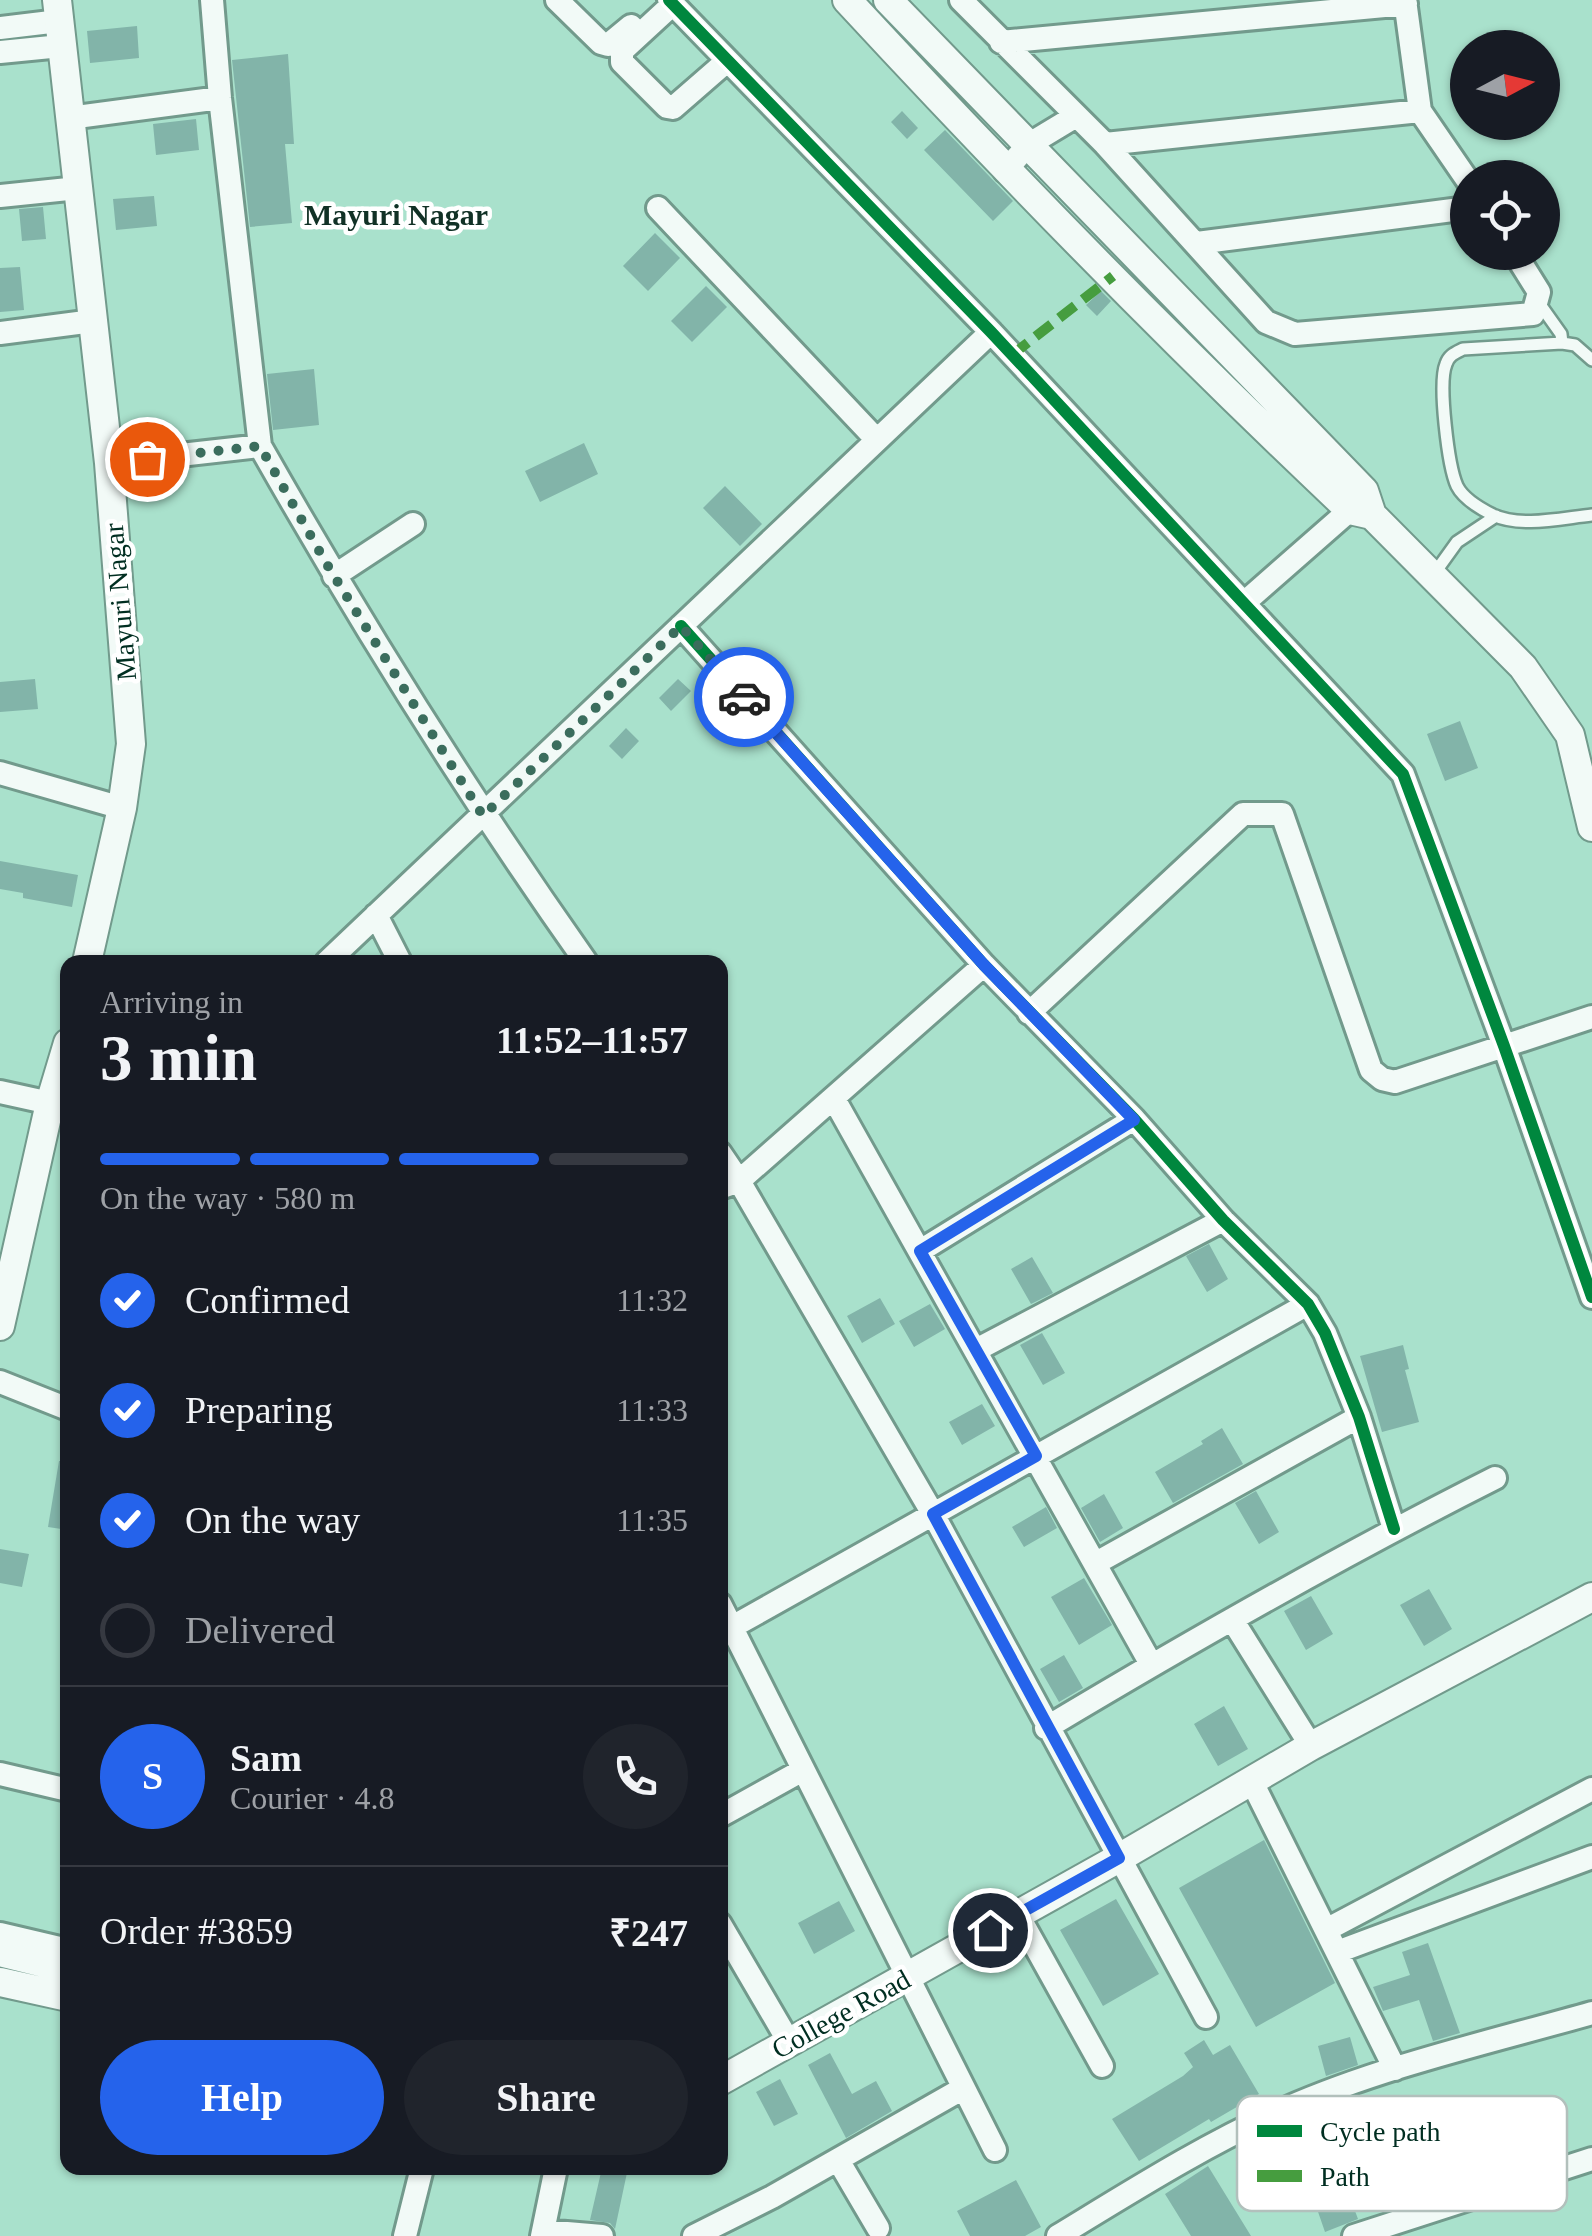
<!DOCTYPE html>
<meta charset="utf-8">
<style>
body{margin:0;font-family:Georgia,serif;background:#20242c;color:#f1f3f6;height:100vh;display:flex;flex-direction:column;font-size:38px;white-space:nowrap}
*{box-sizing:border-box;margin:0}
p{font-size:32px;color:#9ea1a6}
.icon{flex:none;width:55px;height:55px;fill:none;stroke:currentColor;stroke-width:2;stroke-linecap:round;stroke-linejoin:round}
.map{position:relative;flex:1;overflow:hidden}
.details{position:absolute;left:60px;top:955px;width:668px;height:1220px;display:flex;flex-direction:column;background:#171b24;border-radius:20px;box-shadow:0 2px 8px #0004}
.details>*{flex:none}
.needle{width:65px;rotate:83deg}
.fabs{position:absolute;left:1450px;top:30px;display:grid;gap:20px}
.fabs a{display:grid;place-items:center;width:110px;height:110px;border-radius:50%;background:#171b24;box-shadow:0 2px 8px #0004;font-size:50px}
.pin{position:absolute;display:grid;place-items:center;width:85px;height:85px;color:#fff;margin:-42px;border:5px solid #fff;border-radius:50%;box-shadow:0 2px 10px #0007}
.courier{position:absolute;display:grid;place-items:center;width:100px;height:100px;margin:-50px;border:8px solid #2563eb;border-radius:50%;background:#fff;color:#222;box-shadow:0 2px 12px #0007}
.summary em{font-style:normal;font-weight:600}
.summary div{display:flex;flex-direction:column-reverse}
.summary{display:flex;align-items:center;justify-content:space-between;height:170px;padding:0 40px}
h1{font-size:65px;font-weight:600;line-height:75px}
.bar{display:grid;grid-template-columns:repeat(4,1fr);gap:15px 10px;align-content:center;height:120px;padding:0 40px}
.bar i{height:12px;border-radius:8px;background:#363941}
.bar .current{background:#2563eb}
.bar p{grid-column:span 4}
.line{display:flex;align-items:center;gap:25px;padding:0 40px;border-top:2px solid #363941}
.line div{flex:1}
.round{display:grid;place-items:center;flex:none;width:105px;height:105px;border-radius:52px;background:#20242c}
ol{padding:0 40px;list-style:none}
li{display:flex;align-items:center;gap:30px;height:110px}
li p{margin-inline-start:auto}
li .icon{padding:10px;border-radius:50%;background:#2563eb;color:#fff;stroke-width:4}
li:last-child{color:#9ea1a6}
li i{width:55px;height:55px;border:5px solid #363941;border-radius:50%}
.action{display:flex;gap:20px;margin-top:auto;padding:20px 40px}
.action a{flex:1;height:115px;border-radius:60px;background:#2563eb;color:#fff;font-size:40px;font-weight:600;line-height:115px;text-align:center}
.action a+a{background:#20242c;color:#f1f3f6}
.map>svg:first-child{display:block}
.building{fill:#82b4a9}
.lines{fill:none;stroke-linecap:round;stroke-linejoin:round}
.service-casing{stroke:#729a8c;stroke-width:16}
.minor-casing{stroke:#729a8c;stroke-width:28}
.tertiary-casing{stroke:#729a8c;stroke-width:32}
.service{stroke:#f2faf7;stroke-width:11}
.minor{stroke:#f2faf7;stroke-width:22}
.tertiary{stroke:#f2faf7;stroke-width:28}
.quiet{stroke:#469d3f;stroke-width:10;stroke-dasharray:20 10;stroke-linecap:butt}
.cycleway-casing{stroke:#fff;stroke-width:19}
.cycleway{stroke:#00873e;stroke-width:12}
.done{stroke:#3b6d5d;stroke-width:10;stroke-dasharray:0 18}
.route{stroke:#2563eb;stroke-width:12}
.labels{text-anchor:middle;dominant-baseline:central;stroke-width:9;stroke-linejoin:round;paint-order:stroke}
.street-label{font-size:28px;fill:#002e21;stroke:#fff}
.neighbourhood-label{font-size:30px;font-weight:bold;fill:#113126;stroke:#fff}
.key{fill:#fff;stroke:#b2c0bc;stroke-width:2.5}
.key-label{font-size:28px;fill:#002e21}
</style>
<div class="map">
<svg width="1592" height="2236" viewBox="0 0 1592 2236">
<rect width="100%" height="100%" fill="#a9e1cc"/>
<path class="building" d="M 137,26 L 139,58 L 90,63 L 87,31 Z
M 288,54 L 294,144 L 285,144 L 292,223 L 250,227 L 232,60 Z
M 902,111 L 918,128 L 907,139 L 891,122 Z
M 196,119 L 199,150 L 156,155 L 153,124 Z
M 945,130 L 1013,201 L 993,221 L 924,150 Z
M 154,196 L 157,226 L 116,230 L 113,199 Z
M 43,207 L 46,239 L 22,241 L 19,209 Z
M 655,233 L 680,258 L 648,291 L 623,266 Z
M 20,267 L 24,310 L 0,312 L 0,268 Z
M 706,286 L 727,307 L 692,342 L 671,321 Z
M 1101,291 L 1111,301 L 1097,316 L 1086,305 Z
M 314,369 L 319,425 L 273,430 L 267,374 Z
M 584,443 L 598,474 L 540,502 L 525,471 Z
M 725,486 L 762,524 L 740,546 L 703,508 Z
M 35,679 L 38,709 L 0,712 L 0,682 Z
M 678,679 L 691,691 L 671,711 L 659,698 Z
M 1460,721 L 1478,768 L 1445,781 L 1427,734 Z
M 626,728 L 639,741 L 622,759 L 609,746 Z
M 0,861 L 78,875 L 72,907 L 23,898 L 23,893 L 0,889 Z
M 1209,1244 L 1228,1279 L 1207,1292 L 1186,1256 Z
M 1032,1257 L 1053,1293 L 1031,1304 L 1011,1269 Z
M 880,1298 L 895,1324 L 862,1343 L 847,1316 Z
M 930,1304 L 945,1329 L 914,1347 L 899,1321 Z
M 1042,1333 L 1065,1373 L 1043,1385 L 1020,1345 Z
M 1403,1345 L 1409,1369 L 1405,1370 L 1419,1422 L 1382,1432 L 1360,1356 Z
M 982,1404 L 995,1426 L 962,1445 L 949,1422 Z
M 1222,1428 L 1243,1464 L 1173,1503 L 1155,1472 L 1203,1444 L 1201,1441 Z
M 59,1461 L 68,1461 L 68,1530 L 48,1527 Z
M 1256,1491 L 1279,1532 L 1259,1544 L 1235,1503 Z
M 1104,1494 L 1123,1528 L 1100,1542 L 1081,1508 Z
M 1046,1507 L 1057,1528 L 1024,1547 L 1012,1527 Z
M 0,1549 L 29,1554 L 22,1587 L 0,1583 Z
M 1084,1578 L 1112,1625 L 1079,1645 L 1051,1597 Z
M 1429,1589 L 1452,1629 L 1424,1646 L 1400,1605 Z
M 1311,1596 L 1333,1634 L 1306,1650 L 1284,1611 Z
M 1064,1655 L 1083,1688 L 1059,1702 L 1040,1669 Z
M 1224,1706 L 1248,1749 L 1218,1766 L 1194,1724 Z
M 1264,1840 L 1335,1983 L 1256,2027 L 1179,1888 Z
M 1116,1899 L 1159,1974 L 1103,2006 L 1060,1930 Z
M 839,1901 L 855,1931 L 814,1954 L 798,1923 Z
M 1428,1943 L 1460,2033 L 1433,2041 L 1419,2000 L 1383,2011 L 1373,1987 L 1410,1975 L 1402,1952 Z
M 1350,2037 L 1358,2065 L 1326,2076 L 1318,2046 Z
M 1204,2040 L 1213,2055 L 1230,2045 L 1259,2094 L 1211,2122 L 1209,2119 L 1139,2161 L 1112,2119 L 1183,2076 L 1193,2067 L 1184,2053 Z
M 830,2053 L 852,2094 L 876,2081 L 892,2111 L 846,2138 L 808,2065 Z
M 780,2079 L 798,2114 L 774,2126 L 756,2092 Z
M 1208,2166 L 1251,2236 L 1191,2236 L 1165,2194 Z
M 602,2168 L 628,2168 L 615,2229 L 610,2223 L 590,2220 Z
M 1339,2168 L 1358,2219 L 1325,2232 L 1307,2180 Z
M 1016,2180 L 1041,2227 L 1025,2236 L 970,2236 L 957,2211 Z"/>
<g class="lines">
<g class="service-casing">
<path id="service" d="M 1539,303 L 1561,334 L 1562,343
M 1592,360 L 1575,345 L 1562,343 L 1463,349 C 1455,353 1449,355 1446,364 C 1438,383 1448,466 1457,486 C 1463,498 1481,509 1493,515 C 1521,528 1562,518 1592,515
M 1434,574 L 1457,542 L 1496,516"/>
</g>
<g class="minor-casing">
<path id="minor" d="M 212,0 L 220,98 L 260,446
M 557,0 L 601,43 L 608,45 L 631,26
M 669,0 L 991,332 L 1403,774 L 1504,1046 L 1592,1297
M 961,0 L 1105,144 L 1266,322 L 1295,334 L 1533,314 L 1539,292 L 1514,252
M 1405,0 L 1420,111 L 1468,181
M 673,4 L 622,51 L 622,62 L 667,107 L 673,108 L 727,61
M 0,28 L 59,21
M 1001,42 L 1406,4
M 0,52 L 61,46
M 69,118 L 220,98
M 1105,144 L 1420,111
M 1005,171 L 1028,145 L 1076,116
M 0,196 L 78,188
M 658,208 L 876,439
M 1197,243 L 1468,208
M 0,333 L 93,321
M 109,463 L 260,446 C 361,624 468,795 586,962
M 334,576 L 413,524
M 1244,603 L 1350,510 L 1359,498
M 681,626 L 984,965 L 1134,1119 L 1223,1220 L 1308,1304 L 1325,1333 L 1359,1417 L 1394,1529
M 0,773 L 122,808
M 376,915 L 400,962
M 327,962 L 991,332
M 1029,1013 L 1243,814 L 1282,814 L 1371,1070 L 1382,1079 L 1395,1082 L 1592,1017
M 0,1092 L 50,1103
M 834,1099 L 1151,1664
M 720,1153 L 739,1181 L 933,1514 L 1206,2017
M 720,1188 L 739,1181 L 984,965
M 920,1251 L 1134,1119
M 976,1350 L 1223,1220
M 0,1382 L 68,1409
M 1096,1563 L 1359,1417
M 720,1604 L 995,2150
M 1233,1621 L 1311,1746
M 732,1627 L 1308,1304
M 1046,1728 C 1193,1640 1342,1555 1495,1478
M 0,1774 L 68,1790
M 1252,1782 L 1395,2069
M 720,1816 L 803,1770
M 1018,1915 L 1102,2066
M 720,1924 L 789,2042
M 1326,1930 L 1592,1789
M 0,1934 L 68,1950
M 1337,1952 L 1592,1857
M 838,2160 L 878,2228
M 543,2231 L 602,2236
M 405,2236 L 422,2168
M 542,2236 L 556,2168
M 694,2236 L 772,2197 L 962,2089
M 1058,2236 C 1132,2191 1206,2144 1285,2109 C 1383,2066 1490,2042 1592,2013
M 1354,2236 L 1592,2159"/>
</g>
<g class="tertiary-casing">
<path id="tertiary" d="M 57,0 L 109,463 L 131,744 L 122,808 L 87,962
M 847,0 C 1009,175 1176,346 1350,510 L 1372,515
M 888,0 L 1364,491 L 1372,515 L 1523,667 L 1570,735 L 1592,827
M 0,1326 L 50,1103 L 68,1043
M 0,1952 L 68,1969
M 0,1982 L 68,1997
M 720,2081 L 1119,1858 L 1311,1746 L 1592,1597"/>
</g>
<use href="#service" class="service"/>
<use href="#minor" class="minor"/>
<use href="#tertiary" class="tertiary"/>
<path class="quiet" d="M 1012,355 L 1113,276"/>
<g class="cycleway-casing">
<path id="cycleway" d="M 669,0 L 991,332 L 1403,774 L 1504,1046 L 1592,1297
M 681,626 L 984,965 L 1134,1119 L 1223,1220 L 1308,1304 L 1325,1333 L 1359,1417 L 1394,1529"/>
</g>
<use href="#cycleway" class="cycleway"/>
</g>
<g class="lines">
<path class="done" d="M 147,459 L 260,446 L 326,563 L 483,816 L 681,626 L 744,697"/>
<path class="route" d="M 744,697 L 984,965 L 1134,1120 L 920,1251 L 1036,1456 L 933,1514 L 1119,1858 L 990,1930"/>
</g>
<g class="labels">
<g class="street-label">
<text transform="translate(120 602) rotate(-95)">Mayuri Nagar</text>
<text transform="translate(841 2014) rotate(-29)">College Road</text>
</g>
<g class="neighbourhood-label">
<text x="396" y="214">Mayuri Nagar</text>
</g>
</g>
<rect x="1237" y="2096" width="330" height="115" rx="15" class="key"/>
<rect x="1257" y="2125" width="45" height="12" fill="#00873e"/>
<rect x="1257" y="2170" width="45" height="12" fill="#469d3f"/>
<g class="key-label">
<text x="1320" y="2141">Cycle path</text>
<text x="1320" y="2186">Path</text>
</g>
</svg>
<div class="fabs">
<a><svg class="needle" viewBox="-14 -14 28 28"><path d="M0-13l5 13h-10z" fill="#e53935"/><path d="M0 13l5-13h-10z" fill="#9ea1a6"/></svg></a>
<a><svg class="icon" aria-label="locate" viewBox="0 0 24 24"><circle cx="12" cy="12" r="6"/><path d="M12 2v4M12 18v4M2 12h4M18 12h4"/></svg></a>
</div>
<div class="pin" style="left:147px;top:459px;background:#ea580c"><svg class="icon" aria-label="bag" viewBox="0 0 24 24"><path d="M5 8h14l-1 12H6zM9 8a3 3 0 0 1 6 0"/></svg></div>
<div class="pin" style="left:990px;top:1930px;background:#1f2937"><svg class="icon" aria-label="home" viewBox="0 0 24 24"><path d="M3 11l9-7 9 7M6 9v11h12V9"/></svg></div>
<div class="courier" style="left:744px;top:697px"><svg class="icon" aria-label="car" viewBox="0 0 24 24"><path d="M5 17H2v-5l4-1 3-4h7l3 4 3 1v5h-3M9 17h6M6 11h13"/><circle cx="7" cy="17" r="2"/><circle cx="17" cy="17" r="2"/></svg></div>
<section class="details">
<div class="summary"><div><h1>3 min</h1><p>Arriving in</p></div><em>11:52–11:57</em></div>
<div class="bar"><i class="current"></i><i class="current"></i><i class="current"></i><i></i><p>On the way · 580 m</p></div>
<ol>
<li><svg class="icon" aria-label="check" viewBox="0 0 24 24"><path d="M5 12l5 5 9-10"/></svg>Confirmed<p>11:32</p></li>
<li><svg class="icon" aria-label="check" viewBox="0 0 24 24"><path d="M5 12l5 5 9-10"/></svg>Preparing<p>11:33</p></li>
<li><svg class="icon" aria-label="check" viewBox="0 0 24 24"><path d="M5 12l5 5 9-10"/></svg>On the way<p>11:35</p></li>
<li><i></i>Delivered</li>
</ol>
<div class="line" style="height:180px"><b class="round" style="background:#2563eb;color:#fff">S</b><div><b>Sam</b><p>Courier · 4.8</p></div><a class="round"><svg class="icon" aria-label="phone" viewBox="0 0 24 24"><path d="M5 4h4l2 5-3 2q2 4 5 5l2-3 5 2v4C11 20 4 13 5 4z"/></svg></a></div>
<div class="line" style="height:130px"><div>Order #3859</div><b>₹247</b></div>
<div class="action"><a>Help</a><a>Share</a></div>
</section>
</div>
